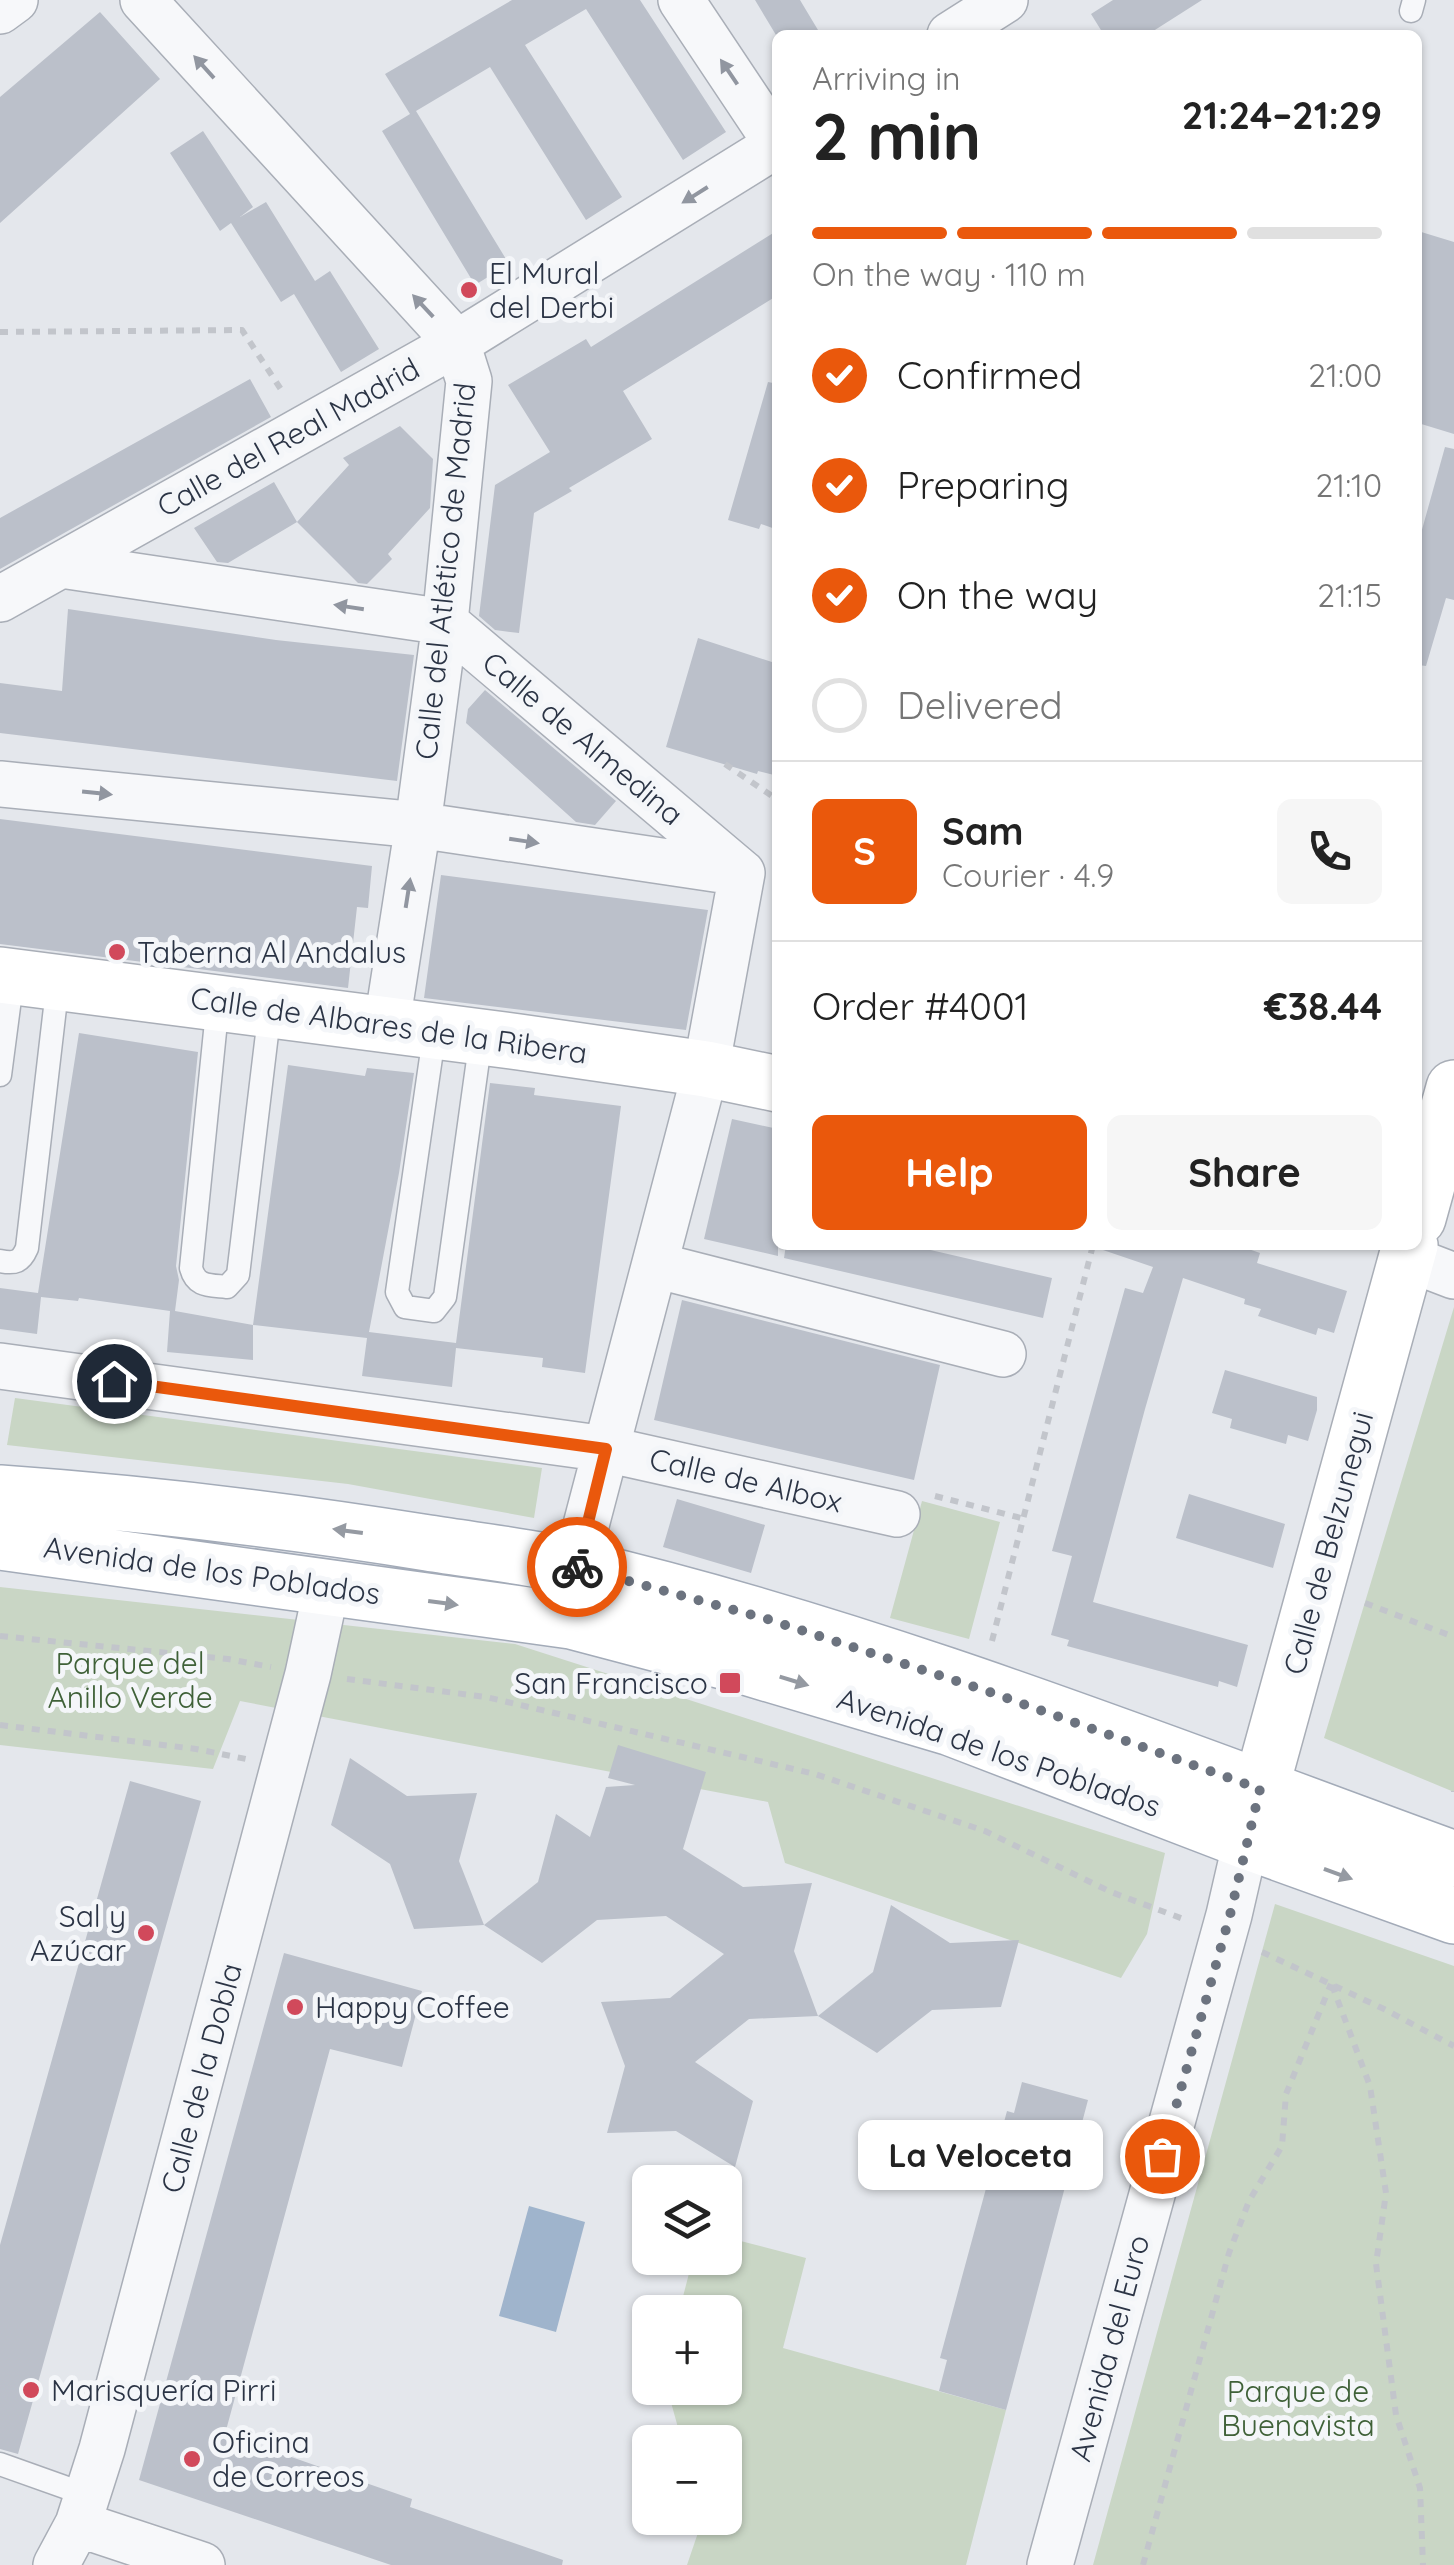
<!DOCTYPE html>
<meta charset="utf-8">
<style>
body{margin:0;font-family:Quicksand,sans-serif;background:#f6f6f6;color:#222;height:100vh;display:flex;flex-direction:column;font-size:38px;white-space:nowrap}
*{box-sizing:border-box;margin:0}
p{font-size:32px;color:#767676}
.icon{flex:none;width:55px;height:55px;fill:none;stroke:currentColor;stroke-width:2;stroke-linecap:round;stroke-linejoin:round}
.map{position:relative;flex:1;overflow:hidden}
.sheet{position:absolute;left:772px;top:30px;width:650px;height:1220px;display:flex;flex-direction:column;background:#fff;border-radius:15px;box-shadow:0 2px 8px #0004}
.sheet>*{flex:none}
.controls{position:absolute;left:632px;top:2165px;display:grid;gap:20px}
.controls a{display:grid;place-items:center;width:110px;height:110px;border-radius:15px;background:#fff;box-shadow:0 2px 8px #0004;font-size:50px}
.pin{position:absolute;display:grid;place-items:center;width:85px;height:85px;color:#fff;margin:-42px;border:5px solid #fff;border-radius:50%;box-shadow:0 2px 10px #0007}
.courier{position:absolute;display:grid;place-items:center;width:100px;height:100px;margin:-50px;border:8px solid #ea580c;border-radius:50%;background:#fff;color:#222;box-shadow:0 2px 12px #0007}
.bubble{position:absolute;height:70px;border-radius:15px;background:#fff;box-shadow:0 2px 8px #0004;font-size:32px;font-weight:700;line-height:70px;text-align:center}
.headline em{font-style:normal;font-weight:700}
.headline div{display:flex;flex-direction:column-reverse}
.headline{display:flex;align-items:center;justify-content:space-between;height:170px;padding:0 40px}
h1{font-size:65px;font-weight:700;line-height:75px}
.bar{display:grid;grid-template-columns:repeat(4,1fr);gap:15px 10px;align-content:center;height:120px;padding:0 40px}
.bar i{height:12px;border-radius:8px;background:#e0e0e0}
.bar .current{background:#ea580c}
.bar p{grid-column:span 4}
.line{display:flex;align-items:center;gap:25px;padding:0 40px;border-top:2px solid #e0e0e0}
.line div{flex:1}
.round{display:grid;place-items:center;flex:none;width:105px;height:105px;border-radius:15px;background:#f6f6f6}
ol{padding:0 40px;list-style:none}
li{display:flex;align-items:center;gap:30px;height:110px}
li p{margin-inline-start:auto}
li .icon{padding:10px;border-radius:50%;background:#ea580c;color:#fff;stroke-width:4}
li:last-child{color:#767676}
li i{width:55px;height:55px;border:5px solid #e0e0e0;border-radius:50%}
.action{display:flex;gap:20px;margin-top:auto;padding:20px 40px}
.action a{flex:1;height:115px;border-radius:15px;background:#ea580c;color:#fff;font-size:40px;font-weight:700;line-height:115px;text-align:center}
.action a+a{background:#f6f6f6;color:#222}
.map>svg:first-child{display:block}
.green{fill:#c9d6c5}
.water{fill:#9fb4cc}
.building{fill:#bbc0ca}
.lines{fill:none;stroke-linecap:round;stroke-linejoin:round}
.lane-casing{stroke:#a9aeb7;stroke-width:25}
.street-casing{stroke:#a9aeb7;stroke-width:48}
.secondary-casing{stroke:#a9aeb7;stroke-width:58}
.primary-casing{stroke:#a3abb8;stroke-width:58}
.path{stroke:#c2c5cb;stroke-width:6;stroke-dasharray:8 8;stroke-linecap:butt}
.lane{stroke:#f7f8fa;stroke-width:22}
.street{stroke:#f7f8fa;stroke-width:45}
.secondary{stroke:#fff;stroke-width:55}
.primary{stroke:#fff;stroke-width:55}
.oneway{fill:#9196a0}
.oneway2{fill:#959aa2}
.done{stroke:#6c737f;stroke-width:10;stroke-dasharray:0 18}
.route{stroke:#ea580c;stroke-width:12}
.poi-dot{fill:#d1495b;stroke:#f4f6f9;stroke-width:4}
.labels{text-anchor:middle;dominant-baseline:central;stroke-width:10;stroke-linejoin:round;paint-order:stroke}
.poi-label{font-size:30px;fill:#2b3445;stroke:#f4f6f9;text-anchor:start}
.street-label{font-size:30px;fill:#2b3445;stroke:#f4f6f9}
.park-label{font-size:30px;fill:#3f6138;stroke:#f4f6f9}
</style>
<div class="map">
<svg width="1454" height="2565" viewBox="0 0 1454 2565">
<rect width="100%" height="100%" fill="#e4e7ec"/>
<path class="green" d="M 1454,1307 L 1454,1792 L 1324,1738 Z
M 15,1398 L 542,1468 L 534,1518 L 348,1484 L 7,1445 Z
M 922,1501 L 1000,1522 L 969,1639 L 890,1618 Z
M 0,1587 L 515,1644 L 1165,1853 L 1147,1934 L 1121,1978 L 785,1863 L 768,1802 L 240,1701 L 213,1769 L 0,1745 Z
M 1275,1904 L 1454,1966 L 1454,2565 L 1093,2565 Z
M 725,2237 L 806,2258 L 783,2348 L 1006,2410 L 966,2565 L 687,2565 L 703,2518 L 725,2518 L 725,2442 L 682,2442 L 667,2388 L 725,2388 L 725,2312 L 679,2312 L 693,2258 L 725,2258 Z"/>
<path class="water" d="M 529,2206 L 585,2222 L 556,2332 L 499,2316 Z"/>
<path class="building" d="M 512,0 L 640,0 L 726,132 L 683,160 L 586,9 L 525,45 L 622,197 L 586,220 L 490,67 L 416,111 L 509,264 L 475,285 L 382,131 L 410,114 L 385,74 Z
M 755,0 L 800,0 L 821,35 L 776,35 Z
M 1113,0 L 1202,0 L 1147,35 L 1104,35 L 1091,14 Z
M 100,12 L 160,79 L 0,223 L 0,97 Z
M 203,131 L 253,207 L 240,217 L 266,202 L 315,281 L 330,271 L 379,349 L 341,372 L 294,294 L 281,302 L 231,223 L 220,231 L 170,153 Z
M 778,230 L 778,295 L 623,391 L 652,439 L 569,488 L 572,491 L 534,513 L 519,633 L 495,630 L 479,616 L 495,485 L 550,452 L 508,385 L 586,339 L 591,347 Z
M 1418,231 L 1454,242 L 1454,434 L 1418,423 Z
M 250,379 L 271,417 L 0,569 L 0,518 Z
M 768,382 L 778,384 L 778,530 L 761,524 L 759,529 L 728,520 Z
M 400,426 L 433,459 L 430,508 L 388,554 L 392,559 L 367,584 L 358,583 L 297,522 L 349,465 L 343,458 Z
M 1445,447 L 1454,449 L 1454,600 L 1446,598 L 1426,666 L 1418,665 L 1418,544 Z
M 274,482 L 297,522 L 228,563 L 217,562 L 194,528 Z
M 68,609 L 276,640 L 414,655 L 397,781 L 0,733 L 0,683 L 62,691 Z
M 698,638 L 778,664 L 778,776 L 758,771 L 757,774 L 666,747 Z
M 485,690 L 616,801 L 595,825 L 576,822 L 466,723 L 468,709 Z
M 0,819 L 372,866 L 368,908 L 357,907 L 348,988 L 0,944 Z
M 441,875 L 708,910 L 686,1030 L 424,998 Z
M 79,1033 L 198,1052 L 176,1266 L 179,1280 L 175,1311 L 253,1325 L 253,1360 L 167,1352 L 170,1311 L 79,1298 L 78,1301 L 41,1297 L 37,1334 L 0,1329 L 0,1288 L 38,1293 Z
M 288,1065 L 365,1076 L 367,1068 L 414,1073 L 399,1173 L 369,1332 L 456,1343 L 490,1083 L 535,1088 L 534,1095 L 621,1106 L 585,1373 L 542,1367 L 543,1358 L 456,1348 L 452,1387 L 362,1376 L 367,1338 L 253,1325 Z
M 732,1119 L 778,1129 L 778,1256 L 704,1239 Z
M 786,1245 L 909,1245 L 1052,1278 L 1043,1318 L 784,1258 Z
M 1104,1245 L 1237,1245 L 1260,1253 L 1257,1263 L 1347,1291 L 1334,1333 L 1318,1328 L 1316,1335 L 1258,1316 L 1261,1309 L 1244,1304 L 1245,1299 L 1183,1278 L 1145,1409 L 1093,1602 L 1248,1645 L 1237,1687 L 1219,1681 L 1218,1687 L 1067,1646 L 1069,1640 L 1051,1635 L 1072,1556 L 1052,1551 L 1076,1464 L 1125,1288 L 1143,1293 L 1153,1267 L 1103,1250 Z
M 682,1300 L 940,1365 L 914,1480 L 654,1420 Z
M 1225,1370 L 1317,1397 L 1317,1410 L 1308,1441 L 1288,1435 L 1286,1444 L 1230,1428 L 1232,1419 L 1212,1413 Z
M 1189,1494 L 1285,1524 L 1273,1568 L 1176,1538 Z
M 677,1499 L 765,1525 L 751,1573 L 663,1547 Z
M 618,1745 L 706,1772 L 683,1849 L 743,1887 L 812,1883 L 794,1951 L 818,2016 L 749,2019 L 695,2062 L 753,2101 L 735,2167 L 676,2131 L 607,2133 L 625,2066 L 601,2002 L 670,1998 L 724,1954 L 666,1916 L 597,1920 L 542,1963 L 484,1925 L 538,1882 L 556,1814 L 590,1837 L 606,1787 L 635,1785 L 608,1778 Z
M 350,1758 L 407,1796 L 477,1793 L 459,1861 L 484,1925 L 414,1929 L 390,1864 L 331,1825 Z
M 130,1781 L 201,1801 L 18,2454 L 0,2449 L 0,2245 Z
M 891,1905 L 950,1943 L 1019,1940 L 1001,2007 L 932,2010 L 877,2053 L 818,2016 L 873,1972 Z
M 284,1953 L 422,1991 L 402,2067 L 330,2049 L 225,2434 L 412,2499 L 410,2507 L 563,2560 L 562,2565 L 391,2565 L 139,2480 Z
M 1022,2082 L 1088,2100 L 1006,2410 L 939,2391 L 947,2360 L 940,2358 L 1007,2111 L 1014,2113 Z"/>
<g class="lines">
<g class="lane-casing">
<path id="lane" d="M 1411,11 L 1414,0
M 218,1002 L 191,1268 C 196,1287 209,1285 227,1287 L 238,1275 L 270,1009
M 435,1030 L 397,1292 L 405,1307 L 434,1311 L 445,1297 L 481,1038
M 0,1075 L 13,976
M 0,1261 C 15,1264 21,1262 27,1248 L 58,982
M 0,2464 L 87,2495"/>
</g>
<g class="street-casing">
<path id="street" d="M 143,0 L 457,343 L 469,381 L 445,622 L 418,825 L 387,1023
M 681,0 L 777,144
M 0,11 L 15,0
M 950,35 L 1005,0
M 61,565 L 445,622 L 742,873
M 0,599 L 457,343 L 778,144
M 0,784 L 418,825 L 742,873
M 1407,1258 L 1454,1276
M 655,1265 L 1003,1354
M 0,1366 L 606,1449 L 897,1514
M 575,1567 L 706,1069 L 742,873
M 78,2524 L 202,2565
M 56,2565 L 78,2524 L 102,2449 L 308,1674 L 327,1586
M 1050,2565 L 1229,1915 L 1246,1841"/>
</g>
<g class="secondary-casing">
<path id="secondary" d="M 0,975 L 519,1042 L 706,1069 L 778,1084
M 1418,1218 L 1454,1088
M 1248,1835 L 1410,1245"/>
</g>
<g class="primary-casing">
<path id="primary" d="M 0,1493 C 143,1503 286,1520 428,1543 C 478,1551 529,1556 578,1568 C 873,1637 1169,1755 1454,1859
M 0,1542 L 571,1621 L 749,1668 L 951,1728 L 1246,1841 L 1454,1916"/>
</g>
<path class="path" d="M 0,332 L 242,330 L 284,394
M 725,764 L 778,800
M 935,1496 L 1025,1519
M 1365,1603 L 1454,1637
M 0,1636 L 228,1659 L 271,1667
M 992,1641 L 1093,1245
M 347,1679 L 486,1697 L 815,1774 L 985,1831 L 1111,1892 L 1186,1920
M 0,1725 L 196,1749 L 246,1759
M 1454,1792 L 1454,1791
M 1262,1952 L 1384,2009 L 1454,2046
M 1332,1985 L 1370,2086 L 1386,2193 L 1376,2264 L 1396,2415 L 1420,2488 L 1423,2565
M 1143,2565 L 1229,2253 L 1249,2201 L 1282,2146 L 1286,2094 L 1331,1984"/>
<use href="#lane" class="lane"/>
<use href="#street" class="street"/>
<use href="#secondary" class="secondary"/>
<use href="#primary" class="primary"/>
</g>
<defs><path id="oneway-solid" d="M-6-.8H1V-3.2L6.5 0L1 3.2V.8H-6Z" transform="scale(2.5)"/></defs>
<g class="oneway">
<use href="#oneway-solid" transform="translate(204 67) rotate(-132)"/>
<use href="#oneway-solid" transform="translate(729 72) rotate(-124)"/>
<use href="#oneway-solid" transform="translate(695 195) rotate(148)"/>
<use href="#oneway-solid" transform="translate(423 306) rotate(-133)"/>
<use href="#oneway-solid" transform="translate(349 607) rotate(-171)"/>
<use href="#oneway-solid" transform="translate(97 793) rotate(6)"/>
<use href="#oneway-solid" transform="translate(524 841) rotate(9)"/>
<use href="#oneway-solid" transform="translate(408 893) rotate(-81)"/>
</g>
<g class="oneway2">
<use href="#oneway-solid" transform="translate(348 1531) rotate(-172)"/>
<use href="#oneway-solid" transform="translate(443 1603) rotate(8)"/>
<use href="#oneway-solid" transform="translate(794 1681) rotate(17)"/>
<use href="#oneway-solid" transform="translate(1338 1874) rotate(20)"/>
</g>
<g class="lines">
<path class="done" d="M 577,1567 L 767,1619 L 984,1690 L 1260,1789 L 1230,1915 L 1162,2156"/>
<path class="route" d="M 114,1381 L 606,1449 L 577,1567"/>
</g>
<g class="poi-dot">
<circle cx="469" cy="290" r="10"/>
<circle cx="117" cy="952" r="10"/>
<rect x="718" y="1671" width="24" height="24" rx="5"/>
<circle cx="146" cy="1933" r="10"/>
<circle cx="295" cy="2007" r="10"/>
<circle cx="31" cy="2390" r="10"/>
<circle cx="192" cy="2459" r="10"/>
</g>
<g class="labels">
<g class="poi-label">
<text x="489" y="273">El Mural<tspan x="489" dy="34">del Derbi</tspan></text>
<text x="137" y="952">Taberna Al Andalus</text>
<text x="708" y="1683" text-anchor="end">San Francisco</text>
<text x="126" y="1916" text-anchor="end">Sal y<tspan x="126" dy="34">Azúcar</tspan></text>
<text x="315" y="2007">Happy Coffee</text>
<text x="51" y="2390">Marisquería Pirri</text>
<text x="212" y="2442">Oficina<tspan x="212" dy="34">de Correos</tspan></text>
</g>
<g class="street-label">
<text transform="translate(288 437) rotate(-29)">Calle del Real Madrid</text>
<text transform="translate(445 571) rotate(-84)">Calle del Atlético de Madrid</text>
<text transform="translate(583 738) rotate(40)">Calle de Almedina</text>
<text transform="translate(389 1025) rotate(8)">Calle de Albares de la Ribera</text>
<text transform="translate(746 1480) rotate(13)">Calle de Albox</text>
<text transform="translate(1328 1543) rotate(-75)">Calle de Belzunegui</text>
<text transform="translate(212 1570) rotate(8)">Avenida de los Poblados</text>
<text transform="translate(999 1752) rotate(19)">Avenida de los Poblados</text>
<text transform="translate(201 2078) rotate(-75)">Calle de la Dobla</text>
<text transform="translate(1109 2348) rotate(-75)">Avenida del Euro</text>
</g>
<g class="park-label">
<text x="130" y="1663">Parque del<tspan x="130" dy="34">Anillo Verde</tspan></text>
<text x="1298" y="2391">Parque de<tspan x="1298" dy="34">Buenavista</tspan></text>
</g>
</g>
</svg>
<div class="controls">
<a><svg class="icon" aria-label="layers" viewBox="0 0 24 24"><path d="M12 4l9 5-9 5-9-5zM3 14l9 5 9-5"/></svg></a>
<a>+</a>
<a>−</a>
</div>
<div class="pin" style="left:1162px;top:2156px;background:#ea580c"><svg class="icon" aria-label="bag" viewBox="0 0 24 24"><path d="M5 8h14l-1 12H6zM9 8a3 3 0 0 1 6 0"/></svg></div>
<div class="pin" style="left:114px;top:1381px;background:#1f2937"><svg class="icon" aria-label="home" viewBox="0 0 24 24"><path d="M3 11l9-7 9 7M6 9v11h12V9"/></svg></div>
<div class="courier" style="left:577px;top:1567px"><svg class="icon" aria-label="bike" viewBox="0 0 24 24"><circle cx="6" cy="16" r="4"/><circle cx="18" cy="16" r="4"/><path d="M6 16l4-8h5l3 8M10 8l3 8H6M13 5h3"/></svg></div>
<div class="bubble" style="left:858px;top:2120px;width:245px">La Veloceta</div>
<section class="sheet">
<div class="headline"><div><h1>2 min</h1><p>Arriving in</p></div><em>21:24–21:29</em></div>
<div class="bar"><i class="current"></i><i class="current"></i><i class="current"></i><i></i><p>On the way · 110 m</p></div>
<ol>
<li><svg class="icon" aria-label="check" viewBox="0 0 24 24"><path d="M5 12l5 5 9-10"/></svg>Confirmed<p>21:00</p></li>
<li><svg class="icon" aria-label="check" viewBox="0 0 24 24"><path d="M5 12l5 5 9-10"/></svg>Preparing<p>21:10</p></li>
<li><svg class="icon" aria-label="check" viewBox="0 0 24 24"><path d="M5 12l5 5 9-10"/></svg>On the way<p>21:15</p></li>
<li><i></i>Delivered</li>
</ol>
<div class="line" style="height:180px"><b class="round" style="background:#ea580c;color:#fff">S</b><div><b>Sam</b><p>Courier · 4.9</p></div><a class="round"><svg class="icon" aria-label="phone" viewBox="0 0 24 24"><path d="M5 4h4l2 5-3 2q2 4 5 5l2-3 5 2v4C11 20 4 13 5 4z"/></svg></a></div>
<div class="line" style="height:130px"><div>Order #4001</div><b>€38.44</b></div>
<div class="action"><a>Help</a><a>Share</a></div>
</section>
</div>
